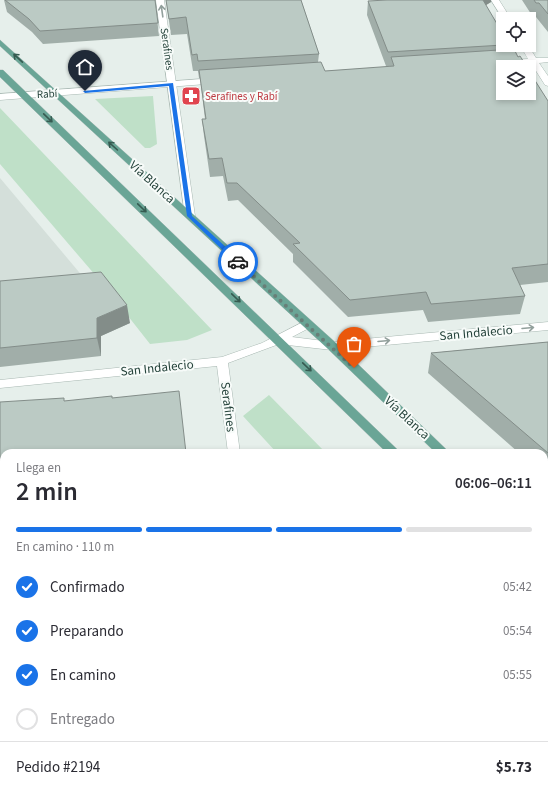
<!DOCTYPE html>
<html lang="es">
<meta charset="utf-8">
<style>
body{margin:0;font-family:"Source Sans 3",sans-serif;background:#f2f2f3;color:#2b2b33;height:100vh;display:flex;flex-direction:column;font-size:15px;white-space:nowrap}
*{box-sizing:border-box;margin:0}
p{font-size:13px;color:#7c7c81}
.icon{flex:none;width:22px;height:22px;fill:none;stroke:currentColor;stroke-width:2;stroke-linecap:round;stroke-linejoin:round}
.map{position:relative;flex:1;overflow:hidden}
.sheet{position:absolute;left:0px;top:449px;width:548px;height:352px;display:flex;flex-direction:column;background:#fff;border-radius:12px 12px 0 0;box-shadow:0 2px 6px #0003}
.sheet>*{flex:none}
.buttons{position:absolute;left:496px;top:12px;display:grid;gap:8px}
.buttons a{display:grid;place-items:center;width:40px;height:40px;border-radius:0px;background:#fff;box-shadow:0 2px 6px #0003;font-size:20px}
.pin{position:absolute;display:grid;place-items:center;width:34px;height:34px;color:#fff;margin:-41px -17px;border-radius:50% 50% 50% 0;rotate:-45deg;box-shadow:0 0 4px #0007}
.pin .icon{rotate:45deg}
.courier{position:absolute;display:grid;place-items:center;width:40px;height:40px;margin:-20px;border:3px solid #1a73e8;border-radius:50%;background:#fff;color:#222;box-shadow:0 1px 5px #0007}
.headline em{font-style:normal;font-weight:600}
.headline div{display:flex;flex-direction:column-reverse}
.headline{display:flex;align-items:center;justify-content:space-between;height:68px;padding:0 16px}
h1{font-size:26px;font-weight:600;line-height:30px}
.bar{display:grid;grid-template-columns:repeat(4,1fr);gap:6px 4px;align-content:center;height:48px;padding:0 16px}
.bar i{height:5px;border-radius:3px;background:#e1e1e2}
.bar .current{background:#1a73e8}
.bar p{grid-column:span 4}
.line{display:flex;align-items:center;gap:10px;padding:0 16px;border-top:1px solid #e1e1e2}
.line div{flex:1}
ol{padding:0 16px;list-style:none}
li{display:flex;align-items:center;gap:12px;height:44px}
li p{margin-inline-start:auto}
li .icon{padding:4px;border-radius:50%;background:#1a73e8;color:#fff;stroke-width:4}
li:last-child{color:#7c7c81}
li i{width:22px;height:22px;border:2px solid #e1e1e2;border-radius:50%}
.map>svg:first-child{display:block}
.built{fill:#d4dfda}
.green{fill:#bfe0c8}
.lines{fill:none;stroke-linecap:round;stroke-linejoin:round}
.minor-casing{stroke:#a8b8b2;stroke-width:1}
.tertiary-casing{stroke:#a8b8b2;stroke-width:1}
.primary-casing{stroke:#c2cac8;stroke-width:1}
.minor{fill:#fff;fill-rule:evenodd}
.tertiary{fill:#fff;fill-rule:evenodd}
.primary{fill:#6aa596;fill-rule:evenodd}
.wall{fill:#a1aea9}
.shaded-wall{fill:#838d89}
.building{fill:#bbcac4;stroke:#838d89}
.oneway{stroke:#92a09c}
.oneway2{stroke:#365b51}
.route{fill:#1a73e8}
.done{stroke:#687f78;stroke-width:4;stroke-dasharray:0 7.2}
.labels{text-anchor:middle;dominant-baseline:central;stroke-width:4;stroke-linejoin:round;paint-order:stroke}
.far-street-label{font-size:11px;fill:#24423a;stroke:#f7fbf9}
.far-health-label{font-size:11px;fill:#be3a42;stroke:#f7fbf9;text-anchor:start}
.street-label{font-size:13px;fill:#24423a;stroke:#f7fbf9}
</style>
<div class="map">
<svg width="548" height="801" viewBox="0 0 548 801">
<rect width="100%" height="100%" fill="#e6efeb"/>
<path class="built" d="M 0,178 L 89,284 L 0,288 Z"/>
<path class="green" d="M 153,96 L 157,144 L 150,148 L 145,148 L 95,99 Z
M 0,108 L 212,330 L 187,340 L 150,344 L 102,283 L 0,164 Z
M 269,395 L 326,453 L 277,453 L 243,416 Z
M 544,674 L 548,678 L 548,742 L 544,737 Z"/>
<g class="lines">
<g class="minor-casing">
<path id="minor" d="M 491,0 L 499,0 L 511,19 L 503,19 Z
M 520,45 L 528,45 L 536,58 L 548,58 L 548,62 L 539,63 L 548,76 L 548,86 L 545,85 L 531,63 L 505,64 L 504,62 L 508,60 L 528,59 Z
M 216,78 L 220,81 L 219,83 L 0,100 L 0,94 Z
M 307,320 L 313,324 L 311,327 L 292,337 L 332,342 L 548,322 L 548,330 L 332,350 L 279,344 L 228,363 L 240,453 L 228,453 L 217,366 L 0,388 L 0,380 L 222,357 L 262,343 Z
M 270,797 L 286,797 L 286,801 L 270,801 Z"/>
</g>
<g class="tertiary-casing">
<path id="tertiary" d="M 156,0 L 164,0 L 195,216 L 190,219 L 185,216 Z"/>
</g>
<g class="primary-casing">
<path id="primary" d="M 0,40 L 336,343 L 450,453 L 436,453 L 328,349 L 0,46 Z
M 0,70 L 3,70 L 401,453 L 387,453 L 0,77 Z
M 544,542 L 548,544 L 548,558 L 544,556 Z
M 544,591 L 548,592 L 548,607 L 544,606 Z"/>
</g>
<use href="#minor" class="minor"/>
<use href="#tertiary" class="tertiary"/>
<use href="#primary" class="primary"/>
</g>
<path class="wall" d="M 4,0 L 155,0 L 159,36 L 43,44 L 32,32 L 7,12 Z
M 166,0 L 301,0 L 319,54 L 318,62 L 325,71 L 390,67 L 390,66 L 386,66 L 367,15 L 368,1 L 491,2 L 486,5 L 503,45 L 509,45 L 508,49 L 518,57 L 548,101 L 548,282 L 520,285 L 525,296 L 520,314 L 428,322 L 423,310 L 348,317 L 293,262 L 293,254 L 238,200 L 228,201 L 223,176 L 210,177 L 204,136 L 202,119 L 205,119 L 200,78 L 199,78 L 198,71 L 193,71 L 187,34 L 171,35 Z
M 522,0 L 548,0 L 548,32 L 536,17 L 533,17 Z
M 0,281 L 130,323 L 101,336 L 101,356 L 0,367 Z
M 548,342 L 548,478 L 544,475 L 544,453 L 519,453 L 428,373 L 431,353 Z
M 315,797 L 544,797 L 548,801 L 321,801 L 320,799 L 315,799 Z"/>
<path class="shaded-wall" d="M 480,0 L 491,0 L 491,2 L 478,10 Z
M 127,305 L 130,323 L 101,336 L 101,356 L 97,338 L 97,318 Z"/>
<path class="building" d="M 5,0 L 155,0 L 158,23 L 40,31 L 29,19 Z
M 166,0 L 301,0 L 319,54 L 198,61 L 197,54 L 192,55 L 186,17 L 169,19 Z
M 387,0 L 483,0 L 503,34 L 503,45 L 388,52 L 368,1 Z
M 534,0 L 548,0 L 548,14 L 539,3 L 536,3 Z
M 514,49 L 518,57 L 520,56 L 527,67 L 503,67 L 503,93 L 529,93 L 529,71 L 548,101 L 548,264 L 512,268 L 525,296 L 431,304 L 426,292 L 350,300 L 293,244 L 300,243 L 237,183 L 227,183 L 222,158 L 209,159 L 202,119 L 206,119 L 199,70 L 321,62 L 325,71 L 394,66 L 391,57 Z
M 101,272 L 127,305 L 97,318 L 97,338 L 0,348 L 0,281 Z
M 548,342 L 548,453 L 431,353 Z
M 179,391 L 186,453 L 4,453 L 4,797 L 210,797 L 210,801 L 0,801 L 0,402 L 64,398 L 64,401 L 112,396 L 112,398 Z
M 548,789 L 548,801 L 324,801 L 323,797 L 544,797 L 544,790 Z"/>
<defs><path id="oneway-shaft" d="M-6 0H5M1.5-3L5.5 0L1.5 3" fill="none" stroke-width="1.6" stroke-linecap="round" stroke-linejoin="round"/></defs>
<g class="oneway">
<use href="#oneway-shaft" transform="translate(162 11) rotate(-98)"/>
<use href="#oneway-shaft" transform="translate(528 328) rotate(-5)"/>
<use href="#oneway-shaft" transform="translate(384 341) rotate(-5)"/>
</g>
<g class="oneway2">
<use href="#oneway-shaft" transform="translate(18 58) rotate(-137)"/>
<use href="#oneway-shaft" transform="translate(48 118) rotate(44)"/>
<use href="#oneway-shaft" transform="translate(113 146) rotate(-138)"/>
<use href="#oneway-shaft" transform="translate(142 208) rotate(44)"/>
<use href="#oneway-shaft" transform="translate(236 298) rotate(44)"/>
<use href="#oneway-shaft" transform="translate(307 367) rotate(44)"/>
</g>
<path class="route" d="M 173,83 L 192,216 L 240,260 L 240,263 L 236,263 L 187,216 L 169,86 L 85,93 L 83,91 Z"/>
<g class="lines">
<path class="done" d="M 238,262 L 354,368"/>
</g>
<defs>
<g id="pharmacy-square" transform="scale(1)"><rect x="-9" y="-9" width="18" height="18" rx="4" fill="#e0444e" stroke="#f7fbf9"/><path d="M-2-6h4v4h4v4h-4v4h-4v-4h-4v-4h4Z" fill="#fff"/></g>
</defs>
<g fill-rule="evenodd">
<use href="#pharmacy-square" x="191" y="96"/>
</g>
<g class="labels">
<g class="far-street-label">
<text transform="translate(167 49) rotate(82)">Serafines</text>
<text transform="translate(47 94) rotate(-3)">Rabí</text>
</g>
<g class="far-health-label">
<text x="205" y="96">Serafines y Rabí</text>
</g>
<g class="street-label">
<text transform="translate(152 182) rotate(42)">Vía Blanca</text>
<text transform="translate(476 333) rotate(-5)">San Indalecio</text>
<text transform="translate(157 368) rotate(-6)">San Indalecio</text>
<text transform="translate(228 407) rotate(83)">Serafines</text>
<text transform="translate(407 418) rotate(43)">Vía Blanca</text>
</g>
</g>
</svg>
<div class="buttons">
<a><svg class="icon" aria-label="locate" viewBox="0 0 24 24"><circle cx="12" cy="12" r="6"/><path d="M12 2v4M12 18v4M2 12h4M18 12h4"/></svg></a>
<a><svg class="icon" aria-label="layers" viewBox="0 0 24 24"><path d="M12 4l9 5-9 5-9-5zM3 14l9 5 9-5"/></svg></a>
</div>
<div class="pin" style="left:354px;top:368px;background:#ea580c"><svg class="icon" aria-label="bag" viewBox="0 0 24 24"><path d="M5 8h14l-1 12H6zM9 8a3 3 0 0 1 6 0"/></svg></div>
<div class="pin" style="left:85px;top:91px;background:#1f2937"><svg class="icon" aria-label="home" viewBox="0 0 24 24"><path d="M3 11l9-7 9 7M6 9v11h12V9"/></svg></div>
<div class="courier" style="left:238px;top:262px"><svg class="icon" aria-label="car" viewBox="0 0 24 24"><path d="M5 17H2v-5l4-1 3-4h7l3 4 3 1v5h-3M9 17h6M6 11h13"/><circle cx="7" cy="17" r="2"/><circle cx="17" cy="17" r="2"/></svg></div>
<section class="sheet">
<div class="headline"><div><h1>2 min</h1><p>Llega en</p></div><em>06:06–06:11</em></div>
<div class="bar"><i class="current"></i><i class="current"></i><i class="current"></i><i></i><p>En camino · 110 m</p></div>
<ol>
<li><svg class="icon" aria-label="check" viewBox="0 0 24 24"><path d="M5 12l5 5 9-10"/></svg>Confirmado<p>05:42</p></li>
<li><svg class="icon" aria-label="check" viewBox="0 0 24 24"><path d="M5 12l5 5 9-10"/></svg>Preparando<p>05:54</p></li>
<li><svg class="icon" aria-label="check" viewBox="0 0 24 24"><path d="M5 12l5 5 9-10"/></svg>En camino<p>05:55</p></li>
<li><i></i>Entregado</li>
</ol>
<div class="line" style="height:52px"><div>Pedido #2194</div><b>$5.73</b></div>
</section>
</div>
